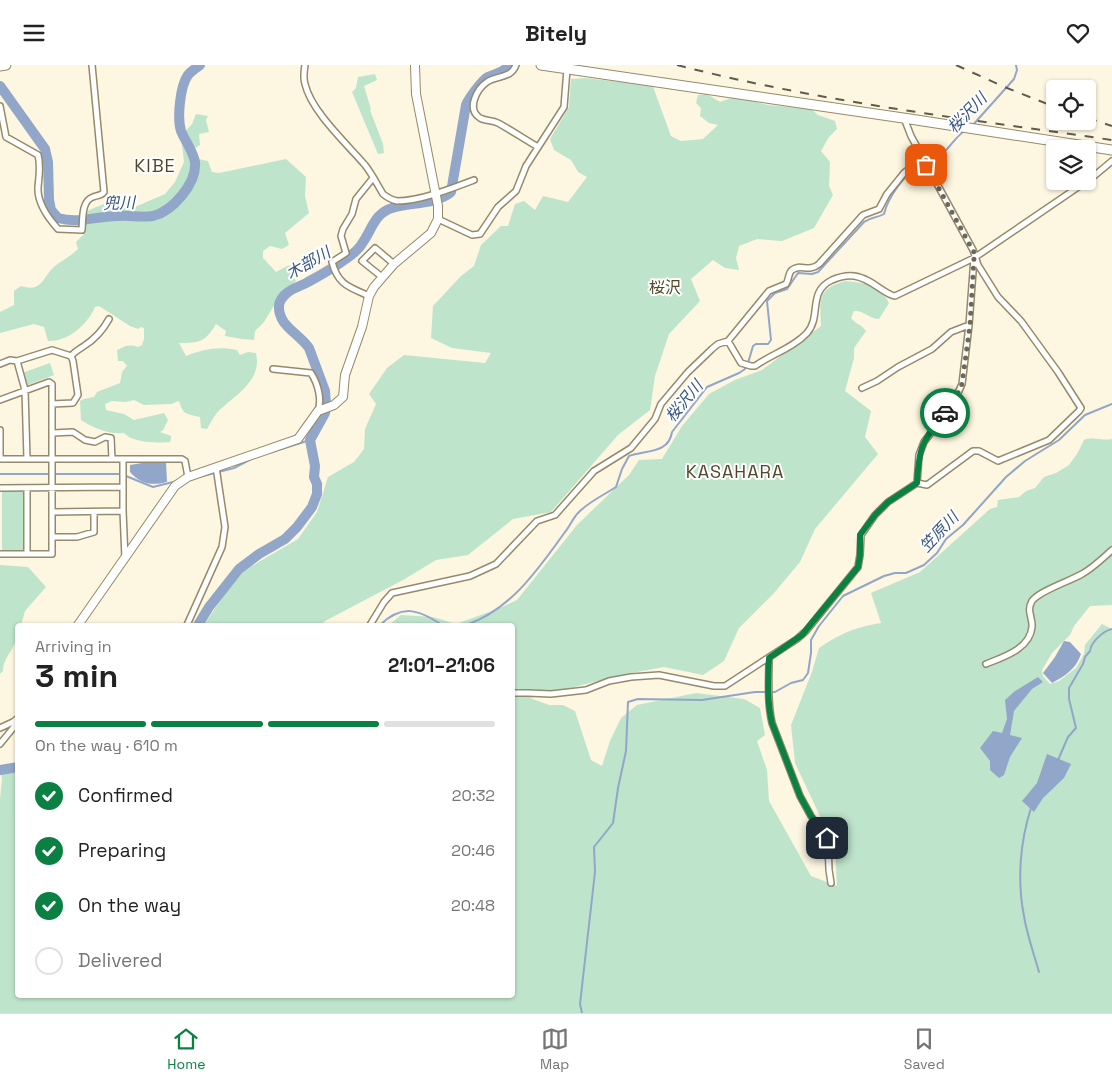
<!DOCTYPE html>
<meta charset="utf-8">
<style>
body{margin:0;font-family:"Space Grotesk","Noto Sans JP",sans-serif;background:#f6f6f6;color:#222;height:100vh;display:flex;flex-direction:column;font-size:19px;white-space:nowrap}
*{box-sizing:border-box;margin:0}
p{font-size:16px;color:#767676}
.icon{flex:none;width:28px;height:28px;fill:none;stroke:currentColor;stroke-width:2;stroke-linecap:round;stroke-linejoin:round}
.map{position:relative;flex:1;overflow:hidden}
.side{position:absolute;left:15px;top:558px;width:500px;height:375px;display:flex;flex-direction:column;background:#fff;border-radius:5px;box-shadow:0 1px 4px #0004}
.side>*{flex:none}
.buttons{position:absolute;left:1046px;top:15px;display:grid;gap:10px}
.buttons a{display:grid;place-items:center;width:50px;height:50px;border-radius:5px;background:#fff;box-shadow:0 1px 4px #0004;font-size:25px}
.pin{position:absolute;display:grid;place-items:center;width:42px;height:42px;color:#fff;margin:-21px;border-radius:10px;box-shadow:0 2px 8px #0006}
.courier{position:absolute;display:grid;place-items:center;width:50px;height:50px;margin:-25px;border:4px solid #0b8043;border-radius:50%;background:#fff;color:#222;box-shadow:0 1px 6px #0007}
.headline em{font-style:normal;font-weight:800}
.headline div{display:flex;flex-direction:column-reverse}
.headline{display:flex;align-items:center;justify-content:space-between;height:85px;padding:0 20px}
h1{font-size:32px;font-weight:800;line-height:38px}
.bar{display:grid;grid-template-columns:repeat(4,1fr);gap:8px 5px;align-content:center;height:60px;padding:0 20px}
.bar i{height:6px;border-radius:4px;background:#e0e0e0}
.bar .selected{background:#0b8043}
.bar p{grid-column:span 4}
ol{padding:0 20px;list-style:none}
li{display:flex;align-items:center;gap:15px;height:55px}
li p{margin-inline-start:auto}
li .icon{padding:5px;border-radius:50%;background:#0b8043;color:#fff;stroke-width:4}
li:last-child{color:#767676}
li i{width:28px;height:28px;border:2px solid #e0e0e0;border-radius:50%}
header{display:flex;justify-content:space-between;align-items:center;height:65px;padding:0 20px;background:#fff;font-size:22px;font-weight:800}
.dock{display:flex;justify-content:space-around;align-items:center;height:70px;border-top:1px solid #e0e0e0;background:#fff;font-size:14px;color:#767676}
.dock a{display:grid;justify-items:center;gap:2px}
.dock .selected{color:#0b8043}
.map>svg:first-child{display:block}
.green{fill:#bee4cb}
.water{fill:#91a6c8}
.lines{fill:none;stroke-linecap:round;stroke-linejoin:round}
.stream{stroke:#91a6c8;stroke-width:2}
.river{stroke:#91a6c8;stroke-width:10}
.street-casing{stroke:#968a6a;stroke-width:8}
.secondary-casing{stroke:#968a6a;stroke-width:10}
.highway-casing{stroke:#968a6a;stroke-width:11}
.street{stroke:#fff;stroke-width:5}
.secondary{stroke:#fff;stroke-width:8}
.highway{stroke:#fff;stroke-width:9}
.rail{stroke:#605b4b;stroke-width:2;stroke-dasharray:9 9;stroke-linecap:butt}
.done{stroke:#6d6858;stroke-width:5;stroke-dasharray:0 9}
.route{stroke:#0b8043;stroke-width:6}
.labels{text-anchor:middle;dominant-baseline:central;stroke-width:4;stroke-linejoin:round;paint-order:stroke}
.water-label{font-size:16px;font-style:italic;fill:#385584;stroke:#fff}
.neighbourhood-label{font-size:16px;fill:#524729;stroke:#fff}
.quarter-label{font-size:18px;letter-spacing:1px;fill:#524729;stroke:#fff}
</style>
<header><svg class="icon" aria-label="menu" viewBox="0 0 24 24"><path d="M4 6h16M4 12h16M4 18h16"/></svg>Bitely<svg class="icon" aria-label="heart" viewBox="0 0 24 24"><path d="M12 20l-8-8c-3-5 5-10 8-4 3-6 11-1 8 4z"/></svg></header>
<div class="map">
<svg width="1112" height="948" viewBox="0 0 1112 948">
<rect width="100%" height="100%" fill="#fdf6e1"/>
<path class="green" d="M 375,9 L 377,15 L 364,21 L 371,44 L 370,45 L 383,79 L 384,88 L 378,89 L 352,27 L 356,23 L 358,12 Z
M 585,13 L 629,18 L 652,19 L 671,71 L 681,76 L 703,74 L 718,60 L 709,58 L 700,51 L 701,43 L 696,38 L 698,30 L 707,29 L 720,37 L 734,32 L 768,40 L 811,44 L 818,50 L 835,56 L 837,64 L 829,72 L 821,86 L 830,97 L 829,121 L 833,130 L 814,163 L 782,176 L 757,174 L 739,181 L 736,193 L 739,205 L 725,203 L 713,195 L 691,214 L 700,236 L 669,269 L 655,311 L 650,345 L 618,370 L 551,447 L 513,454 L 468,490 L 436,495 L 403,515 L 325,556 L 321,560 L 204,560 L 228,524 L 245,505 L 298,474 L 317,447 L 328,412 L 354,397 L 364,384 L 365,364 L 376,339 L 369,329 L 387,303 L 404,290 L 485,298 L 491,288 L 452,283 L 431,273 L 433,241 L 461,211 L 474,201 L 481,180 L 501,161 L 508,161 L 515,139 L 524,136 L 535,145 L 543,131 L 568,137 L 587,112 L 578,107 L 571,95 L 554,85 L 550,74 L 569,42 L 571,14 Z
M 196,49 L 208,51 L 206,55 L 209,67 L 199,69 L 200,80 L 195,83 L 198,94 L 208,96 L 212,107 L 219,108 L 286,94 L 306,112 L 305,131 L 309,148 L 285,168 L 289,180 L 282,184 L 270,181 L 263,186 L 263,193 L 276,207 L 287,201 L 294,200 L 296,205 L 293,212 L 296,216 L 281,229 L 264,257 L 255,266 L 254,275 L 242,274 L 225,271 L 226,266 L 216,259 C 205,277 200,278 179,278 L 186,291 C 203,284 219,281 237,285 L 240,290 L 248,287 L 256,288 C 262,314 239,328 223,342 C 216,347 211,357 207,364 L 201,363 L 200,352 C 187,349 183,350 179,336 L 171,339 L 144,340 L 134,335 L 126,337 L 112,336 L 105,339 L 106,345 L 124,349 L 134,355 L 164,348 L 168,355 L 163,365 L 160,367 L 171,371 L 171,374 L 170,377 C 156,378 133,378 124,368 C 110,370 93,363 81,355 L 80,336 L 84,334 L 94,332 L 97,327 L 120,318 L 122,307 L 127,301 L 123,296 L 118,296 L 117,285 C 125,281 129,279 138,282 L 142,280 L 144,274 L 144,263 L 141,262 L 138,264 L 130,261 L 99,241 L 95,242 C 88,259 68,277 48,276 L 44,262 L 34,259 L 0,268 L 0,247 L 14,240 L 14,226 L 21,221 C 43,228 42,212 55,201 C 63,195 71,191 78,184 L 76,177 L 86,167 L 85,150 L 89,145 L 104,139 L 119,138 L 135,142 L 165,129 L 175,117 L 184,97 L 181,71 L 192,59 Z
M 846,216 C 864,218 880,220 889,238 L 879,254 C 869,254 864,245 854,246 L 851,253 C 856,259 862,260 866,266 L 854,283 L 854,293 L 845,326 L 871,346 L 865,372 L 878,389 L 815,464 L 800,497 L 774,528 L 739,563 L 724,596 L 703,610 L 664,602 L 626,609 L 530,633 L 549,640 L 563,640 L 575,646 L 591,695 L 602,701 L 610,676 L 621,653 L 637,640 L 696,628 L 744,634 L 760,643 L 765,670 L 757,676 L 767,705 L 769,736 L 811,811 L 837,821 L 835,783 L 795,698 L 791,660 L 812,607 L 819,583 C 840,569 855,562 881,558 L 871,528 L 920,507 L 990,444 L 997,442 L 998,435 L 1019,432 L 1026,426 L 1035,423 L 1044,412 L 1056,408 L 1069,400 L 1077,389 L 1084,375 C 1092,371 1103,376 1112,374 L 1112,540 L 1090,541 L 1074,561 L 1070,570 L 1052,588 L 1042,605 L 1043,611 L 1050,619 L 1059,616 L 1076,603 L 1084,589 L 1085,580 L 1102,559 L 1112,564 L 1112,948 L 0,948 L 0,734 L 2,714 L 1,709 L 17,701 L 18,930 L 512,930 L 512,560 L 389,560 L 401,550 L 433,552 L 456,559 L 500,543 L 517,535 L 577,460 L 629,410 L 639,395 L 662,394 L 682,361 L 709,329 L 735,315 L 762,305 L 821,261 C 820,235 817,223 846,216 Z
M 50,298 L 54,310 L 28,320 L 25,319 L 22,308 Z
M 4,426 L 25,427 L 25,484 L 23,486 L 4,486 L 2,484 L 2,427 Z
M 0,500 L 28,502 L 46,522 L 25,546 L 21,560 L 18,560 C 18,567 17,573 14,580 C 10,589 3,595 3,606 L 0,609 Z"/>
<path class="water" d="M 148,397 L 166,397 L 167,417 C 151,421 141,419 130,407 L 130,400 Z
M 1064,576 L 1070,577 L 1081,589 C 1076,604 1065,611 1052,618 L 1043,608 L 1055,592 Z
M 1038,612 L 1043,617 L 1032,624 L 1014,646 L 1010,670 L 1022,673 L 1010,692 L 1004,710 L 999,713 L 990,705 L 990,696 L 980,683 L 993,666 L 1002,668 L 1007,654 L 1005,635 L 1015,626 Z
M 1047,689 L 1071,699 L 1064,713 L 1043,733 L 1034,747 L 1022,736 L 1037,718 Z"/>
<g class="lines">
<path class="stream" d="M 972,61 L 1014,14 L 1017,5 L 1016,0
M 272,387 L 310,375
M 0,409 L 121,409 L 153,422 L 177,416
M 199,412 L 234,403 L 253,393
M 380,560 C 402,539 418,544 442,560
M 466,560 C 511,545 539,503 565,467 C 570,461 573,453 578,448 C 588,437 604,430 616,422 L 622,404 L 629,391 C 645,385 669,389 672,367 L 707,322 L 739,308 L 745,304 L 748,298 L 753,281 L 756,279 L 768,279 L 771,275 L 767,236 L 775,228 L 787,224 L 798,208 L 812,209 L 818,207 L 864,157 C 871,152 877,153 884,149 C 888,132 905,109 920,100 C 928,96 938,93 944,87 C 952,80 956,71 966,65
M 1058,695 L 1068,672 L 1076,663 L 1069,634 L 1069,623 L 1083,599 L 1085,592 L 1090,586 C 1091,577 1103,566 1112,564
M 1031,743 C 1020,777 1017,816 1024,851 C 1027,870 1034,889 1039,907
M 582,948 L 580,939 L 595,807 L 594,782 L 613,758 L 618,723 L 626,686 L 628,637 L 638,634 L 702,635 L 755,627 L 775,627 L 791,618 L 803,615 L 808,608 L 811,588 L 811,575 L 819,561 L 843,531 L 884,511 L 895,508 L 906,508 L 924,500 L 937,488 L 946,474 L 963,460 L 1006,412 L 1025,396 L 1059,375 L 1085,350 L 1112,339"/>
<path class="river" d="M 0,21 L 45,84 L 48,97 L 49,135 L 51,145 L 58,153 C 79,159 97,151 118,151 C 130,150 141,153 153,151 C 173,146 197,118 195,97 C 193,86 185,76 181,66 C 177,53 180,21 188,10 C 191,6 196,3 200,0
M 198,560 L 209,542 L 239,504 L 259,489 L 285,474 L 297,462 L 312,442 L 317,429 L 317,419 L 314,412 L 315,401 L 310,375 L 325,348 L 326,339 L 325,326 L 309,283 C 299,268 278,261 279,241 C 279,236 284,230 287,228 C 293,223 301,221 308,217 C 321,210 335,202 347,193 C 353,189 360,183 363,177 C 372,164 375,148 392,143 C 410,137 435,140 451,127 L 466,40 C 469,33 482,15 488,12 C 497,8 503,8 509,0
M 0,705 L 18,702"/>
<g class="street-casing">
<path id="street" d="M 305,0 C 304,6 303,13 305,19 C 311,46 347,79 365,100 C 372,109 377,119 383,129 C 388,133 392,135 397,136 C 420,136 453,123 474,115
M 516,0 C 511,14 497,10 487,17 C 477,24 466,44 480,53 C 485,56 492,55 498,58 C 511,65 524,74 538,82
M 0,41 L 6,72 L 38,90 C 41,101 39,111 38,122 C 37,137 48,153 58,164 L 82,165 C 83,155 81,136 93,132 C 98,130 101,131 104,127 L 92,0
M 1088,116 L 1112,96
M 438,154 L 472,170 L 480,169 L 498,142 L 516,126 L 526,101 L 564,42 L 567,4
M 382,212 L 362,196 L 375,183 L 394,199
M 369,231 C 349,222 338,220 332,197 L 346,188 L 341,171 L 343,164 L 352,149 L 356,134 L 373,113
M 728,276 L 741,298 L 751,301 L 755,301 C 772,289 793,283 807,268 C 822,251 807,227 832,215 C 839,212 846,210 854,211 C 871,213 885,230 895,231 L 974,193 L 1087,116
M 71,291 C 75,286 78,285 84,281 C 95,274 103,265 109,254
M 17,296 L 25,325 L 27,394
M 0,299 L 10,295 L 17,296 L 52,285 L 71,291 L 73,296 L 78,330 L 73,338 L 52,339
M 273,304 L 311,308 C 318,319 322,334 318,346
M 862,323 L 877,316 L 898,302 L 932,284 L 951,267 L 969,260
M 0,335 L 49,317 L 52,319 L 52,489 L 0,489
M 0,365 L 0,394
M 53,368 L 73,367 L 85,375 L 95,377 L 105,372 L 111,373 L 112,394
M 0,394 L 182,394 L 185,396 L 188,412
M 123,394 L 123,446 L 125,493
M 917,418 L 919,390 L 924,377 L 953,339 L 962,319 L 969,260 L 974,193
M 0,423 L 123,422
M 53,447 L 123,446
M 52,472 L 77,472 L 94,467 L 94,447
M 27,489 L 27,423
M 187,560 L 222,482 L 225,462 L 216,402
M 370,560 L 384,537 L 392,528 L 470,511 L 496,499 L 537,456 L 555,450 L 594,406 L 631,383 L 655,354 L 661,339 L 688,307 L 712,284 L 718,279 L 728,276 L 769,226 L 786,219 C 789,215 788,208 792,205 C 800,198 809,208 819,199 L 863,150 L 879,144 L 887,129 L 904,108 L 923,93
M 769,593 C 769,614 767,637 772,658 L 800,731 L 811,751 L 827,773 L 828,778 L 829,805 L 831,818
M 986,599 C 1003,592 1030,584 1032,562 C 1033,553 1026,546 1032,536 C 1039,526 1070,516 1082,509 C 1093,503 1103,493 1112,485
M 512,628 L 528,628 L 551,629 L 586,625 L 609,616 L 631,612 L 659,610 L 714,621 L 725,621 L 797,574 L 806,566 L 858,502 L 860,490 L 861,470 L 875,450 L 888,437 L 917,418 L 927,420 L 973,386 L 979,386 L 998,396 L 1049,375 L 1079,346 L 1081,343 L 1058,307 L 1021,256 L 998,232 L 978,200 L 973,185 L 911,71 L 904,53
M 0,663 L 13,657 L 18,653
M 0,679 L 18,657"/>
</g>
<g class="secondary-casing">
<path id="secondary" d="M 78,560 L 175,421 L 188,412 L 298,374 L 318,346 L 334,340 L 343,332 L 345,310 L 362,262 L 369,231 L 374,222 L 394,199 L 431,168 L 438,154 L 438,141 L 416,29 L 415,0"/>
</g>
<g class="highway-casing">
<path id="highway" d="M 541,0 L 910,54 L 1112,85
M 0,1 L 6,0"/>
</g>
<use href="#street" class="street"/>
<use href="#secondary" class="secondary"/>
<use href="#highway" class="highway"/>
<path class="rail" d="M 677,0 C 820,37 967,54 1112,75
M 956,0 L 1002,21 L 1055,42
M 1088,53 L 1112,61"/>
</g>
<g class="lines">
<path class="done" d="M 926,100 L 976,191 L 974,193 L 970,260 L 962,319 L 953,339 L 945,348"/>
<path class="route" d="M 827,773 L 811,751 L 800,731 L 772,658 C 767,637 768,614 769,593 L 802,570 L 858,502 L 860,490 L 860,470 L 875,450 L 888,437 L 917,418 C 919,381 922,377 945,348"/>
</g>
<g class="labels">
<g class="water-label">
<text transform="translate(967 48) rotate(-46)">桜沢川</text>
<text transform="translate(119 138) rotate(-2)">兜川</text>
<text transform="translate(308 198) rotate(-30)">木部川</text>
<text transform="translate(684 336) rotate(-50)">桜沢川</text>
<text transform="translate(939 467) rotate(-47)">笠原川</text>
</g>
<g class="neighbourhood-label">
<text x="665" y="222">桜沢</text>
</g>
<g class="quarter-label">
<text x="155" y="100">KIBE</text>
<text x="735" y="406">KASAHARA</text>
</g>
</g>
</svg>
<div class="buttons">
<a><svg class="icon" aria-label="locate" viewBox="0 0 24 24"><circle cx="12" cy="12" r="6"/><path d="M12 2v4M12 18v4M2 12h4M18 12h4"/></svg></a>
<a><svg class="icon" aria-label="layers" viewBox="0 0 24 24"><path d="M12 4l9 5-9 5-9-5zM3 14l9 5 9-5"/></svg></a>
</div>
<div class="pin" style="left:926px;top:100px;background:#ea580c"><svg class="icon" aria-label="bag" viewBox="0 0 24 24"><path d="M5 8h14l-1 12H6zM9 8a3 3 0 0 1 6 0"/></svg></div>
<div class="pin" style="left:827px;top:773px;background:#1f2937"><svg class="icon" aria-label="home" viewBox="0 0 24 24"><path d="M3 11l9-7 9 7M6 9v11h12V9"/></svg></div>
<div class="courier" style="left:945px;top:348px"><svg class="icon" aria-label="car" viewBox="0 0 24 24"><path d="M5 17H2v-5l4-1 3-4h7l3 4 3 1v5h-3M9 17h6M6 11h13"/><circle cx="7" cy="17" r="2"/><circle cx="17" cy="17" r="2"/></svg></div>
<section class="side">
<div class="headline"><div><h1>3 min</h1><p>Arriving in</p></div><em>21:01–21:06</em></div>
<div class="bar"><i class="selected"></i><i class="selected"></i><i class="selected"></i><i></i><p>On the way · 610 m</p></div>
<ol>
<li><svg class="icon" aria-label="check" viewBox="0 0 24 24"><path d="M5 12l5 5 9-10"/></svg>Confirmed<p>20:32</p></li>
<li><svg class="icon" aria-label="check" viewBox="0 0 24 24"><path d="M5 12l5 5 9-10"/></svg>Preparing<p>20:46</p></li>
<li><svg class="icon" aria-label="check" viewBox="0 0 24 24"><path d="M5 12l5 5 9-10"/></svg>On the way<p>20:48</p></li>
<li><i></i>Delivered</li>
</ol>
</section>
</div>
<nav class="dock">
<a class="selected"><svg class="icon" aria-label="home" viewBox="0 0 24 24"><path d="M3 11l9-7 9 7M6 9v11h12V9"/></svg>Home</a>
<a><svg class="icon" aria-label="map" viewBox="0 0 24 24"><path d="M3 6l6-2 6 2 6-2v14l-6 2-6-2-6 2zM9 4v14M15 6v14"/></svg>Map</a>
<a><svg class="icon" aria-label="saved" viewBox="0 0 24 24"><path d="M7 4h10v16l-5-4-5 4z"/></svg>Saved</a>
</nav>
